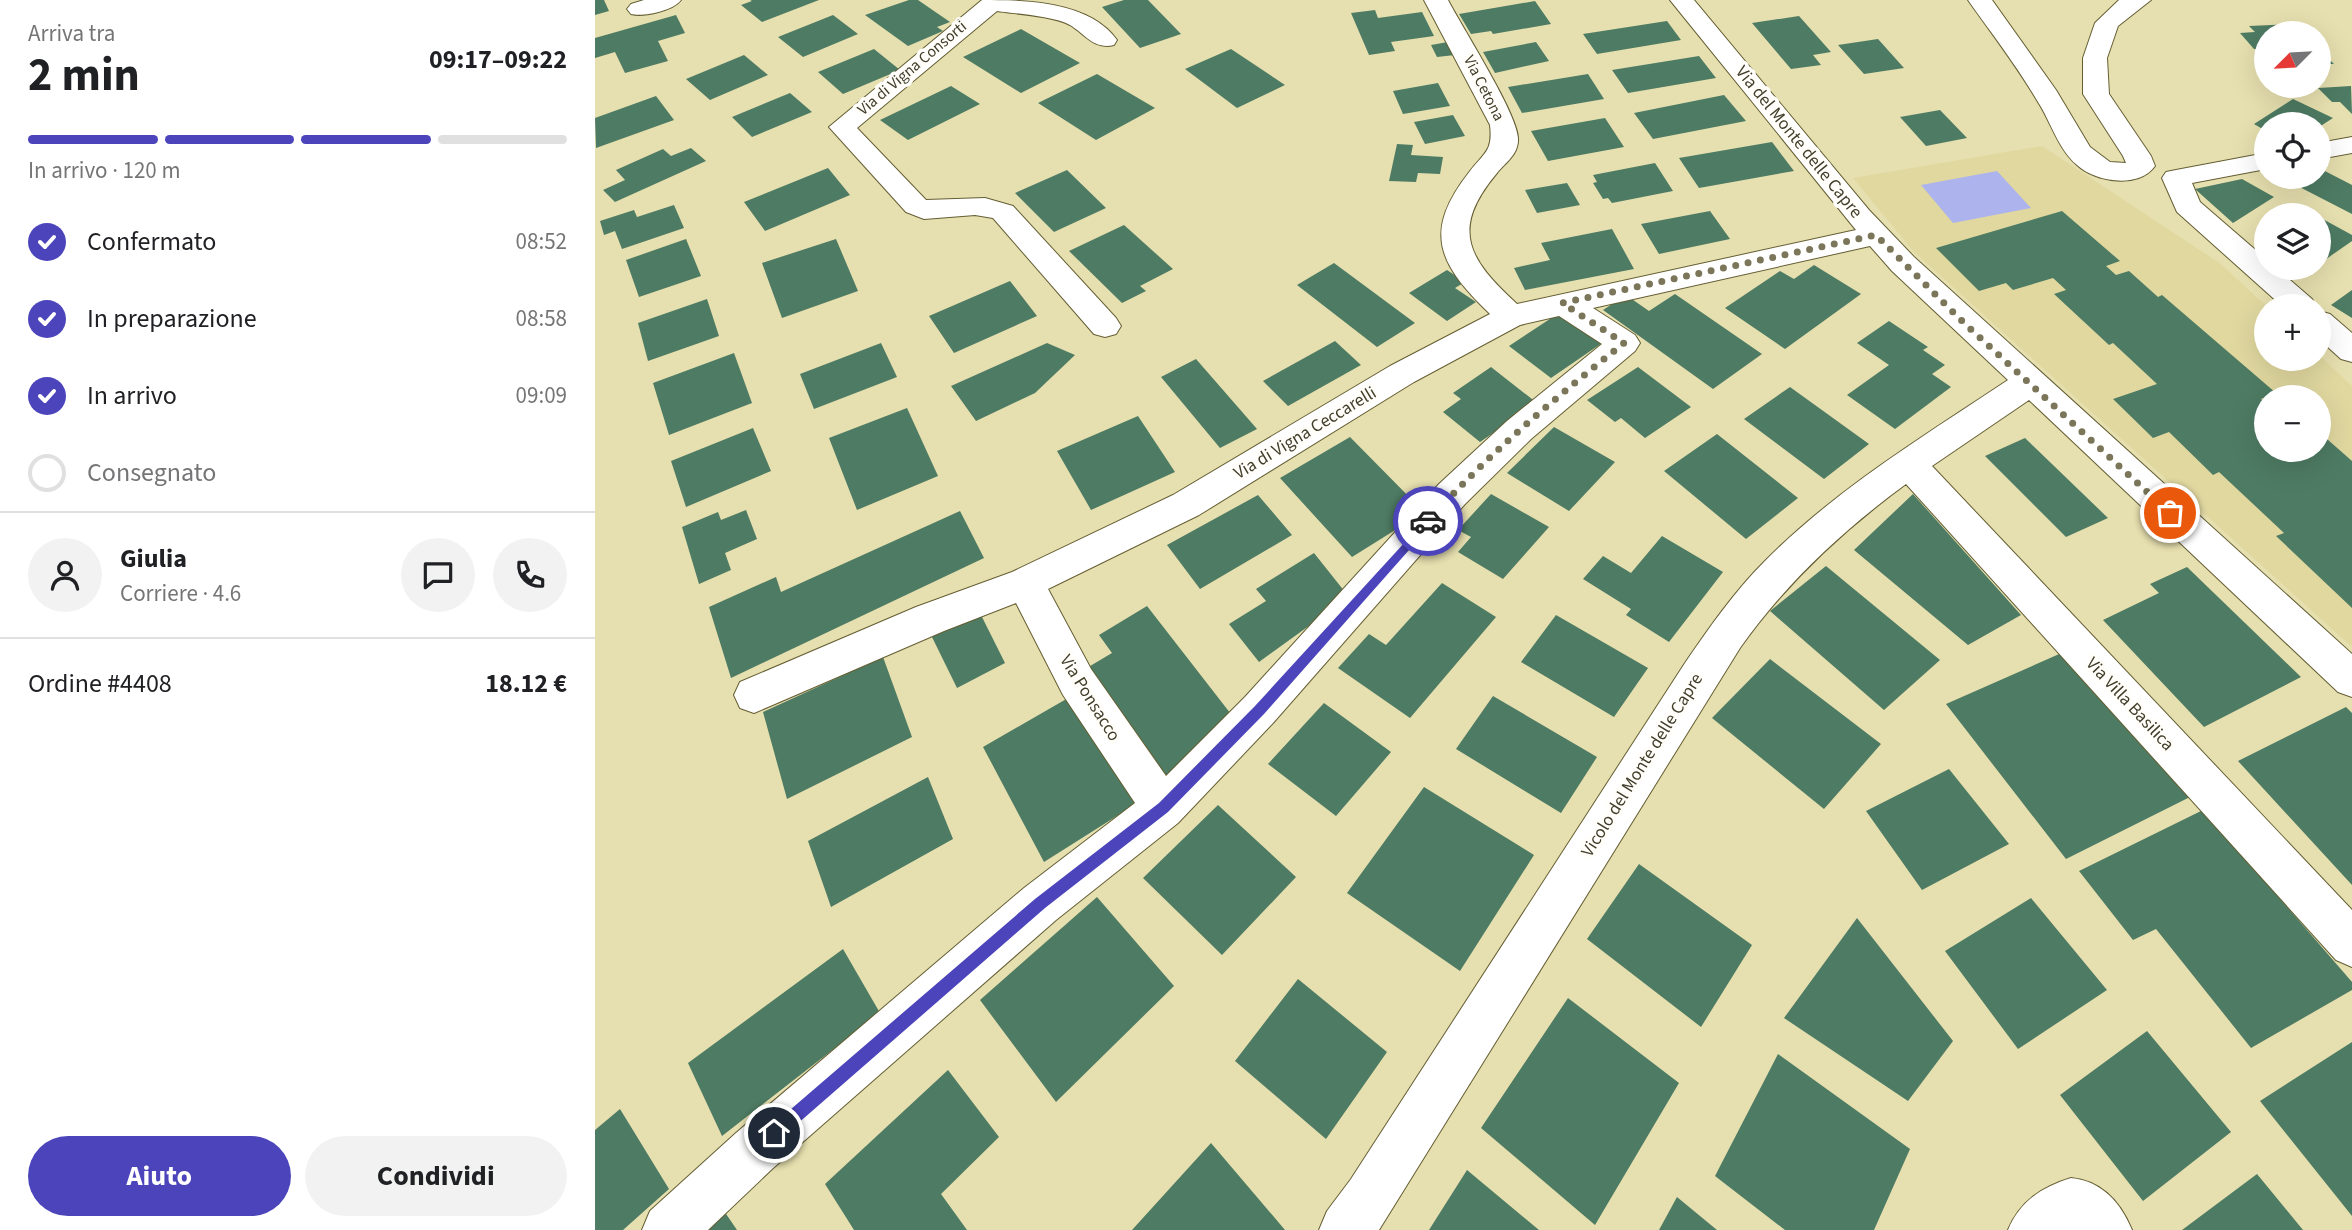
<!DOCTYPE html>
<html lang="it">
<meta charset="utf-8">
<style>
body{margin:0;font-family:"Source Sans 3",sans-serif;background:#f2f2f2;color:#202124;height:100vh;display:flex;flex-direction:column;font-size:26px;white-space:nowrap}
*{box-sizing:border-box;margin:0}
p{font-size:23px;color:#757577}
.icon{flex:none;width:38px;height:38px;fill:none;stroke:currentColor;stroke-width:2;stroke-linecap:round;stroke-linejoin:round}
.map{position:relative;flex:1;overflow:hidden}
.side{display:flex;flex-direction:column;background:#fff;width:595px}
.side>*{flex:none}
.needle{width:46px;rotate:246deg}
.buttons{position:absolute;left:1659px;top:21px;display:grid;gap:14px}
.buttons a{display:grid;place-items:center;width:77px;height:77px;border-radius:50%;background:#fff;box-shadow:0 7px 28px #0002;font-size:35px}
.pin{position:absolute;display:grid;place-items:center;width:60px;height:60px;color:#fff;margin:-30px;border:4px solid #fff;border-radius:50%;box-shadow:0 2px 7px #0007}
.courier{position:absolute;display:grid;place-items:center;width:70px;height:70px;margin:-35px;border:5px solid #4c44bb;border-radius:50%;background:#fff;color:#222;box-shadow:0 2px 9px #0007}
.head em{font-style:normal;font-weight:700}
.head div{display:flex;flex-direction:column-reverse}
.head{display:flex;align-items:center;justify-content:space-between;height:119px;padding:0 28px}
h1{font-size:46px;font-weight:700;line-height:52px}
.bar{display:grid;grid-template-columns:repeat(4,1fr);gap:10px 7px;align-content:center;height:84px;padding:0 28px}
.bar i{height:9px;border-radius:5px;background:#e0e0e0}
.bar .selected{background:#4c44bb}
.bar p{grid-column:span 4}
.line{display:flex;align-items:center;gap:18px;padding:0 28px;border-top:2px solid #e0e0e0}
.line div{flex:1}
.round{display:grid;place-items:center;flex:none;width:74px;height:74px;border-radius:37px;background:#f2f2f2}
ol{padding:0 28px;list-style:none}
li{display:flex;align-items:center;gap:21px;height:77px}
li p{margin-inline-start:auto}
li .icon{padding:7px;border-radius:50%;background:#4c44bb;color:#fff;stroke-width:4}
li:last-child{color:#757577}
li i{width:38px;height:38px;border:4px solid #e0e0e0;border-radius:50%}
.cta{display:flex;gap:14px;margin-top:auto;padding:14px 28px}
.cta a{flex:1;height:80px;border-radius:42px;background:#4c44bb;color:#fff;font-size:28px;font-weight:700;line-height:80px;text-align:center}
.cta a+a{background:#f2f2f2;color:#202124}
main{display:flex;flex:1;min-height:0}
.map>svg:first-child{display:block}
.built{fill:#e1d8a0;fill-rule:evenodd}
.green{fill:#adb3ed}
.building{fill:#4e7b63}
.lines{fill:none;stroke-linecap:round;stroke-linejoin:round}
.minor-casing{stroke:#655e33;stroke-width:2}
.minor{fill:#fff;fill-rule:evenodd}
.route{fill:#4c44bb}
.done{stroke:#7b7659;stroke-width:7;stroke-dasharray:0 12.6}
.labels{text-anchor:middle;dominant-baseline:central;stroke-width:7;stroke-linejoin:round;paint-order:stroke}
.far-street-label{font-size:16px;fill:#413e2a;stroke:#fffefa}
.street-label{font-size:18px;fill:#413e2a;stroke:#fffefa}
</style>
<main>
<section class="side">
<div class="head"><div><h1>2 min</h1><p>Arriva tra</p></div><em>09:17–09:22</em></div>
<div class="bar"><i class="selected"></i><i class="selected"></i><i class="selected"></i><i></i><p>In arrivo · 120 m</p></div>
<ol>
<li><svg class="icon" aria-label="check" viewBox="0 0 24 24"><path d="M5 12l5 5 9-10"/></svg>Confermato<p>08:52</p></li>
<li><svg class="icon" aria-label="check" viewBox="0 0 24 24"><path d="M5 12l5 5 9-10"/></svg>In preparazione<p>08:58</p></li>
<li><svg class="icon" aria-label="check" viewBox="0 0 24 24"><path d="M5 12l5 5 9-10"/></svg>In arrivo<p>09:09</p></li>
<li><i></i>Consegnato</li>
</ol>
<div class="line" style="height:126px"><a class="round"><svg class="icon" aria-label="person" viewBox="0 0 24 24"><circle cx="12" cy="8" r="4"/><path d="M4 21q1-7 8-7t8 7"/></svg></a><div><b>Giulia</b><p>Corriere · 4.6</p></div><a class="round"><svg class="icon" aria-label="chat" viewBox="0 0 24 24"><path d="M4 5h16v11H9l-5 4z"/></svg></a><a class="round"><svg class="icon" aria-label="phone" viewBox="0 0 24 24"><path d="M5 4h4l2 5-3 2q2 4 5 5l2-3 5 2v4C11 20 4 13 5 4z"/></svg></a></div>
<div class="line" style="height:91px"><div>Ordine #4408</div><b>18.12 €</b></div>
<div class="cta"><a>Aiuto</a><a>Condividi</a></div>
</section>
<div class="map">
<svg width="1757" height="1230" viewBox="0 0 1757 1230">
<rect width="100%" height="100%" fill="#e6dfaf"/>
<path class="built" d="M 1447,146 L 1626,264 L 1671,306 L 1671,359 L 1724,359 L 1724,355 L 1757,386 L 1757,647 L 1318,251 L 1258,178 ZM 1671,397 L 1724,397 L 1724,450 L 1671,450 Z"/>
<path class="green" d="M 1402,171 L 1436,208 L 1358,223 L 1326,185 Z"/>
<path class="building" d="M 0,0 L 9,0 L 14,11 L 0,15 Z
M 155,0 L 224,0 L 167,22 L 146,5 L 157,1 Z
M 314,0 L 323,0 L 355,22 L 342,27 L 348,31 L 313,46 L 270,15 Z
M 529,0 L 553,0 L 586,34 L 545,48 L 507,7 Z
M 940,1 L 956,24 L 898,34 L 896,31 L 876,34 L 864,14 Z
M 780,10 L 783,18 L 827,12 L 839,36 L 796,42 L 800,51 L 774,55 L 756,13 Z
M 81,15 L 90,33 L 63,41 L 73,61 L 30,73 L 20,52 L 0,58 L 0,38 Z
M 238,15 L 263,34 L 208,57 L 183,37 Z
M 1204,16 L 1236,52 L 1218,55 L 1226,65 L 1196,69 L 1157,23 Z
M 1072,21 L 1086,40 L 1002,54 L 988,34 Z
M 1700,24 L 1709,33 L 1671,33 L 1671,49 L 1659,49 L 1645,33 L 1660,32 L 1654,26 Z
M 426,29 L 485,63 L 426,93 L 368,57 Z
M 1283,39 L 1309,68 L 1269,74 L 1243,45 Z
M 853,42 L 860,55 L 842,57 L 836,45 Z
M 941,42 L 954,61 L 900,73 L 888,52 Z
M 279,49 L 305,70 L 248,94 L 223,72 Z
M 636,49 L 690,85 L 642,108 L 590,69 Z
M 1724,49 L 1739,64 L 1724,64 Z
M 149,55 L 173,75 L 115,100 L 91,79 Z
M 1104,56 L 1121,78 L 1033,93 L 1017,70 Z
M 502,74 L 560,108 L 501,140 L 443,103 Z
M 993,74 L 1009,99 L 927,113 L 913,87 Z
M 843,83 L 855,106 L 808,114 L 798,91 Z
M 356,86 L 385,104 L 313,140 L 285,120 Z
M 1756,86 L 1757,114 L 1745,102 L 1737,102 L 1723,88 Z
M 195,93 L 217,112 L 157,137 L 137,117 Z
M 1129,95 L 1151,121 L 1058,139 L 1039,113 Z
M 61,96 L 79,120 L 1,148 L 0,118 Z
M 1698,99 L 1738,118 L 1724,127 L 1724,124 L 1671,124 L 1671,131 L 1659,124 Z
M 1345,110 L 1372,138 L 1331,146 L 1305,117 Z
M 858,115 L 870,136 L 830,144 L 819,122 Z
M 1010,118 L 1029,147 L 953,161 L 936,131 Z
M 1177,142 L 1199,171 L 1104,188 L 1084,158 Z
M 802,144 L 818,145 L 816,155 L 848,157 L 845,174 L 823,173 L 821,182 L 794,181 Z
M 96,148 L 111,161 L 20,202 L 8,190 L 30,180 L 21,170 L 68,149 L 76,156 Z
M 1060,163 L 1078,191 L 1017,203 L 1013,198 L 1008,199 L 998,183 L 1002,182 L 998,175 Z
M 233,168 L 255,195 L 170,231 L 149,202 Z
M 1724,168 L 1757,185 L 1757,214 L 1687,178 L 1724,177 Z
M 472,170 L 511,208 L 459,232 L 420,193 Z
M 1647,179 L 1679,197 L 1638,223 L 1600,189 Z
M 972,183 L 985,205 L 942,213 L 930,190 Z
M 79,205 L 89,228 L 27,249 L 20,231 L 9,235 L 5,221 L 39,210 L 42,217 Z
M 1115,211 L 1135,239 L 1064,254 L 1046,224 Z
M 1467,211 L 1525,261 L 1511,266 L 1521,275 L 1534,271 L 1563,297 L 1567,295 L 1681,393 L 1666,399 L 1671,403 L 1671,450 L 1724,450 L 1724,432 L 1757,461 L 1757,608 L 1681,536 L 1689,533 L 1624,472 L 1618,475 L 1574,432 L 1558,438 L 1518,399 L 1562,384 L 1518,343 L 1514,345 L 1459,294 L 1471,290 L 1458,278 L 1418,290 L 1411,283 L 1384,291 L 1341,248 Z
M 1724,217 L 1757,235 L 1757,241 L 1724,264 Z
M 529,225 L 578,269 L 545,286 L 551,291 L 527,303 L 474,251 Z
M 1017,229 L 1039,269 L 930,290 L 919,268 L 955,260 L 946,243 Z
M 91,239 L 106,276 L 44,297 L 31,260 Z
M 241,239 L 263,291 L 187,318 L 167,263 Z
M 739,263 L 820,323 L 782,347 L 702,285 Z
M 1219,265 L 1266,294 L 1190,349 L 1130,308 L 1185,271 L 1199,279 Z
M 852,270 L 870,282 L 860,288 L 881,302 L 852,321 L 814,293 Z
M 415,281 L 442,316 L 359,353 L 334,316 Z
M 1757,290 L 1757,318 L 1736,305 Z
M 1080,294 L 1167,354 L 1118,389 L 1008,310 L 1031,295 L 1054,311 Z
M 112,299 L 124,336 L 53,361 L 43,323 Z
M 967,311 L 1010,341 L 956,378 L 914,346 Z
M 1294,321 L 1333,347 L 1328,350 L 1350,365 L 1337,374 L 1356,387 L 1300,429 L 1252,395 L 1294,365 L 1262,343 Z
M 740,341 L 766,365 L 693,406 L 668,381 Z
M 286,343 L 302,377 L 219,409 L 205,374 Z
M 452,343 L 480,355 L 440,393 L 381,421 L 356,386 Z
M 139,353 L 157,403 L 74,435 L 58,383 Z
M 601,359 L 662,429 L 625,448 L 566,377 Z
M 896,367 L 942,403 L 885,442 L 848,412 L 866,399 L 858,393 Z
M 1043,367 L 1096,407 L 1050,438 L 1026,418 L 1020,422 L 992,400 Z
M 1195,387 L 1274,444 L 1229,479 L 1149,419 Z
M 312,408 L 343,476 L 262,510 L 234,438 Z
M 543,416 L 580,472 L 496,510 L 462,451 Z
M 959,427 L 1020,462 L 974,511 L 912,473 Z
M 158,428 L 176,471 L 91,507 L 76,461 Z
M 1122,434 L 1203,498 L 1151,539 L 1069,471 Z
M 755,437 L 829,512 L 757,557 L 685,478 Z
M 1430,438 L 1513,518 L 1471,537 L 1390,456 Z
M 896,494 L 954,527 L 908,579 L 863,552 L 876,537 L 863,530 Z
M 1318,494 L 1426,615 L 1373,645 L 1259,550 Z
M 663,495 L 697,535 L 605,589 L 572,545 Z
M 151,510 L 162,539 L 130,553 L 136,570 L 104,584 L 87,527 L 123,512 L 126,520 Z
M 365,511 L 389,558 L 136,678 L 114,607 L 181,577 L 186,592 Z
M 1067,536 L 1128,572 L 1074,642 L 1031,615 L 1036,609 L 988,579 L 1008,556 L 1036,573 Z
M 719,553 L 754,597 L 664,662 L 634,624 L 671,601 L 661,589 Z
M 1231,566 L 1345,660 L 1289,710 L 1175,611 Z
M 1592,567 L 1706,677 L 1609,727 L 1508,620 L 1564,593 L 1555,584 Z
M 847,583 L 901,617 L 815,718 L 743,668 L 774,634 L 791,645 Z
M 552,606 L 646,727 L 563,784 L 485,672 L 517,653 L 504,635 Z
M 384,611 L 410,663 L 362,688 L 336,635 Z
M 961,615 L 1053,668 L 1019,717 L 926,662 Z
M 1471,651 L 1597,796 L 1471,859 L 1351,704 Z
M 288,657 L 317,737 L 192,799 L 168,712 Z
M 1175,659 L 1286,744 L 1229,809 L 1117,718 Z
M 480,694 L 544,802 L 449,862 L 388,747 Z
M 898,696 L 1002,757 L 966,813 L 861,749 Z
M 729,703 L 796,752 L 741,816 L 673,764 Z
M 1751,707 L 1757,713 L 1757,885 L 1643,761 Z
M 1354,769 L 1414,844 L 1327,890 L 1271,811 Z
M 333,777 L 358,839 L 236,907 L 213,841 Z
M 829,787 L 939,855 L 865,971 L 752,893 Z
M 623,805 L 701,877 L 627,955 L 548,878 Z
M 1608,810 L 1757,982 L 1757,990 L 1656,1048 L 1561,929 L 1538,940 L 1484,871 Z
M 1044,864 L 1157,945 L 1106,1027 L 992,939 Z
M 502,897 L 579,986 L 461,1102 L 385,1000 Z
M 1436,898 L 1512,990 L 1423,1049 L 1350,951 Z
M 1262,918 L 1358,1041 L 1313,1101 L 1189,1018 Z
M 248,949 L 285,1013 L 127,1136 L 93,1063 Z
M 703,979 L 792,1052 L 731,1139 L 640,1061 Z
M 973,998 L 1084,1083 L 1000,1225 L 886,1128 Z
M 1552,1031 L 1636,1132 L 1548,1201 L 1465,1095 Z
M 1757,1042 L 1757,1216 L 1665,1101 Z
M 1183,1054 L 1315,1149 L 1279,1230 L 1190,1230 L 1120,1176 Z
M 353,1070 L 404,1137 L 346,1194 L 372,1230 L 259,1230 L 230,1184 Z
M 25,1109 L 74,1189 L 28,1230 L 0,1230 L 0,1130 Z
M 616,1143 L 690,1230 L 537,1230 Z
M 872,1170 L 944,1230 L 834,1230 Z
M 1662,1174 L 1708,1230 L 1587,1230 Z
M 1082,1197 L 1122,1230 L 1064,1230 Z
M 127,1208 L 142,1230 L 104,1230 Z"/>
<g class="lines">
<g class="minor-casing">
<path id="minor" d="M 49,0 L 86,0 C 78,11 48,17 36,14 L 32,9 L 36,4 Z
M 387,0 C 429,0 495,1 522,40 L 519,45 C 499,50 490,34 475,25 C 458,16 422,14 402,11 L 262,128 L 331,200 L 390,198 L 418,206 L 521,318 L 526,326 L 521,334 L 510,337 L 499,334 L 398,218 L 380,215 L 329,219 L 311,212 L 234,127 Z
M 829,0 L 853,0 C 867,27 922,113 923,138 C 924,154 911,162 902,173 C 854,230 874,260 922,304 L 1261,230 L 1075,0 L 1099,0 L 1274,210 L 1319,257 L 1757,654 L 1757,697 L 1743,692 L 1434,400 L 1337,466 L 1757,910 L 1757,967 L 1741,960 L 1311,484 C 1247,531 1191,583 1145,648 L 784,1230 L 724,1230 L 732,1211 L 756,1179 L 1090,663 C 1114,628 1139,592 1169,562 C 1241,489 1329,436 1413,380 L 1297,271 L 1275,246 L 998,308 L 1040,335 L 1045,343 L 1040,351 L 936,439 L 870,504 L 678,723 L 583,823 L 461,920 L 177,1169 L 113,1230 L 47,1230 L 55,1211 L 141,1133 L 429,888 L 540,803 L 468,695 L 421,603 L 349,631 L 159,713 L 145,708 L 139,695 L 145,682 L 321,607 L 417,572 L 578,495 L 795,366 L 895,314 C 843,264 827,232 875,171 C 890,152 898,151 895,125 ZM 964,316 L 1007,344 L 912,421 L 844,484 L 650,697 L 571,776 L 496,669 L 453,589 L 604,515 L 819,382 L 925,325 Z
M 1373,0 L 1397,0 L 1461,90 L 1495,147 L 1515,162 L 1531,163 L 1528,156 L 1488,94 L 1488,58 L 1500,23 L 1524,0 L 1556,0 L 1523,26 L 1512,58 L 1514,94 L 1556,156 L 1560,166 C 1544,189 1500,182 1482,165 C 1463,149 1456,122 1443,102 C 1422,66 1397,34 1373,0 Z
M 1757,137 L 1757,153 L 1724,159 L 1724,143 Z
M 1671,153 L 1671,169 L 1597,183 L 1605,202 L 1671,259 L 1671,268 L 1681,268 L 1717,299 L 1721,306 L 1687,306 L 1582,212 L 1567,178 L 1571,172 L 1581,170 Z
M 1724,311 L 1735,314 L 1757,333 L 1757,362 L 1746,359 L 1724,339 Z
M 1476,1178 C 1507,1181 1526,1203 1537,1230 L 1413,1230 C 1425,1201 1447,1187 1476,1178 Z"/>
</g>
<use href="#minor" class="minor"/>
</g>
<path class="route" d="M 833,517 L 839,521 L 837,524 L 669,714 L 573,812 L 450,908 L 185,1139 L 179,1141 L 174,1139 L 172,1133 L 174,1128 L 440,899 L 564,803 L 660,706 Z"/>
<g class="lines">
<path class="done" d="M 833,521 C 892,455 960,398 1029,343 L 967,303 L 1281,235 L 1368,322 L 1575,513"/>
</g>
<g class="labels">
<g class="far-street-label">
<text transform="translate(317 68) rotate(-40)">Via di Vigna Consorti</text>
<text transform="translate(889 88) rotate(63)">Via Cetona</text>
</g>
<g class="street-label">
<text transform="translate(1204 142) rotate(51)">Via del Monte delle Capre</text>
<text transform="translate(710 433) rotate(-31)">Via di Vigna Ceccarelli</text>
<text transform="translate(495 698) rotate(58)">Via Ponsacco</text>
<text transform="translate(1535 704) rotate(47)">Via Villa Basilica</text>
<text transform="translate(1047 765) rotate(-58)">Vicolo del Monte delle Capre</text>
</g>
</g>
</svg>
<div class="buttons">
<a><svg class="needle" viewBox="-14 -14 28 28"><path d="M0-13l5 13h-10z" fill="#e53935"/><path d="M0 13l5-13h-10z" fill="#757577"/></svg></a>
<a><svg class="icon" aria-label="locate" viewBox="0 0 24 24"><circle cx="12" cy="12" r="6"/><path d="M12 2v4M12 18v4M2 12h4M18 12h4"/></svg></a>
<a><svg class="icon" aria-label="layers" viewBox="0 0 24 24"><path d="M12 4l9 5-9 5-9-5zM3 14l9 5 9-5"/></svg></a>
<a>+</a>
<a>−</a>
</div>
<div class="pin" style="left:1575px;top:513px;background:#ea580c"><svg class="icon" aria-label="bag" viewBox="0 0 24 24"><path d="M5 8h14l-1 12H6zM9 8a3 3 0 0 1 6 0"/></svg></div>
<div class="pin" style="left:179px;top:1133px;background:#1f2937"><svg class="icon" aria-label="home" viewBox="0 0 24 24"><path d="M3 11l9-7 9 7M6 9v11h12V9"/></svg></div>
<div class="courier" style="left:833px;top:521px"><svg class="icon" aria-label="car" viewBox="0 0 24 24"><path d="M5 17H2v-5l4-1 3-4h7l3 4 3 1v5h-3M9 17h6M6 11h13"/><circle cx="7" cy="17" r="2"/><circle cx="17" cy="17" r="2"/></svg></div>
</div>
</main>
